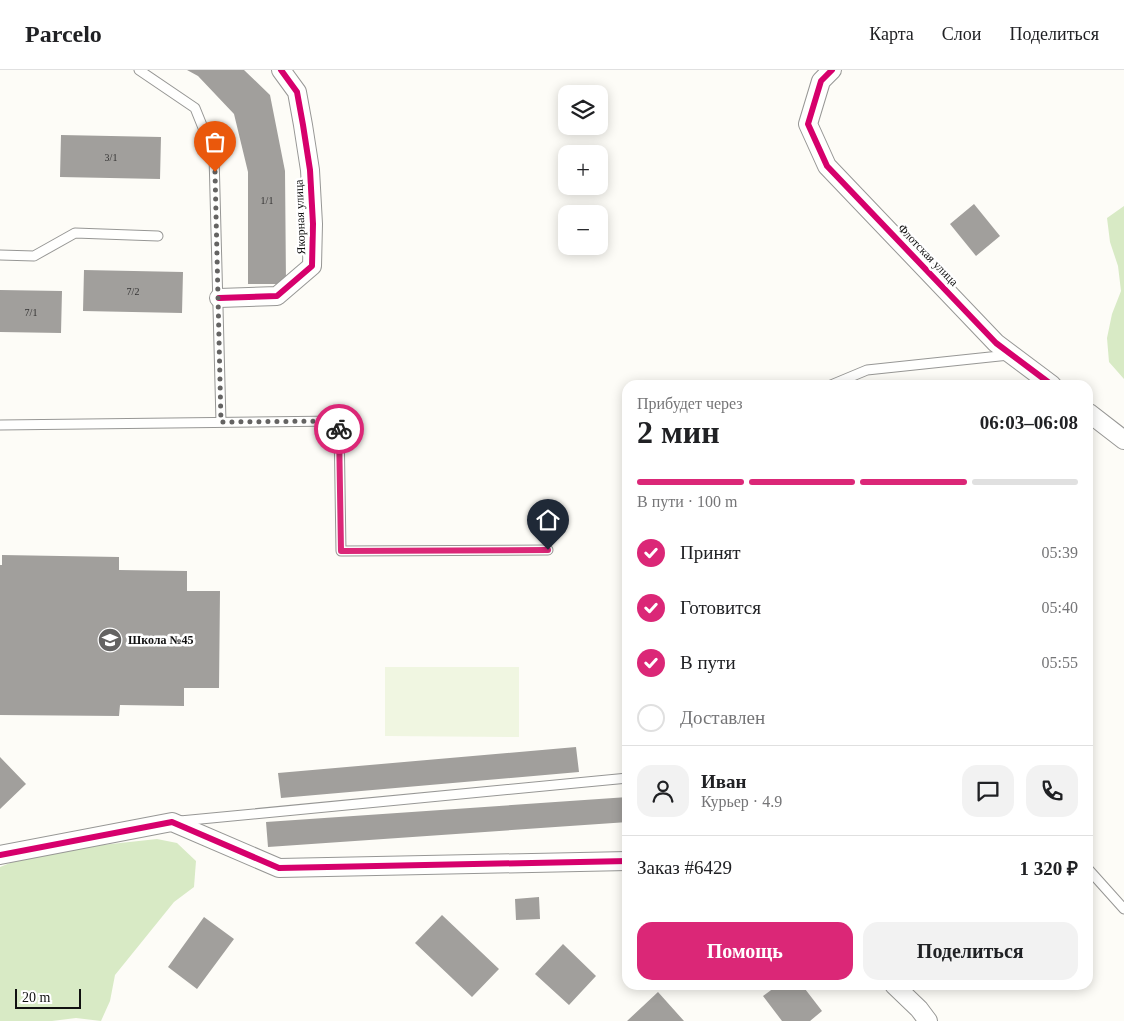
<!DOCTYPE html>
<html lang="ru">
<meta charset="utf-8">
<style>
body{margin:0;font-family:"Times New Roman",serif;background:#f2f2f2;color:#202124;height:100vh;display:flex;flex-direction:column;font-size:19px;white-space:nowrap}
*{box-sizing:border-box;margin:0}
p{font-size:16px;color:#757577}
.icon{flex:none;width:28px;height:28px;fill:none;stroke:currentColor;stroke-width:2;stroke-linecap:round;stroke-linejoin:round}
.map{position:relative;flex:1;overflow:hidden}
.side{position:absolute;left:622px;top:310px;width:471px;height:610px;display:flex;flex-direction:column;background:#fff;border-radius:15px;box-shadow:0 2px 12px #0003}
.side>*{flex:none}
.tools{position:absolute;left:558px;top:15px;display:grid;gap:10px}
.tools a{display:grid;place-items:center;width:50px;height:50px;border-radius:10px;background:#fff;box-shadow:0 2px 12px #0003;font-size:25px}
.scale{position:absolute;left:15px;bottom:12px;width:66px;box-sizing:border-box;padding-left:5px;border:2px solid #111;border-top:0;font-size:14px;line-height:18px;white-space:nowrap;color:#111;-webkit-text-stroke:4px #fff;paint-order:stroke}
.pin{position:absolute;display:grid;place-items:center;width:42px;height:42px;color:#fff;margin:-51px -21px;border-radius:50% 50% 50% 0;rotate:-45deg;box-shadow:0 0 5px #0007}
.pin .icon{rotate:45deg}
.courier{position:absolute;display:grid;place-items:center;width:50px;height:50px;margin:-25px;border:4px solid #db2777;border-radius:50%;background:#fff;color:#222;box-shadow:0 1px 6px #0007}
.headline em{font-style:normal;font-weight:600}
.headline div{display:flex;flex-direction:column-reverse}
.headline{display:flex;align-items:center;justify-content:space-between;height:85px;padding:0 15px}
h1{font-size:32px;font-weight:600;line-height:38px}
.bar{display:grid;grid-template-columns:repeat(4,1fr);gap:8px 5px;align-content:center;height:60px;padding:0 15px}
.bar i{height:6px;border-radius:4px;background:#e0e0e0}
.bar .active{background:#db2777}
.bar p{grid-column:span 4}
.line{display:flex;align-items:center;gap:12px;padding:0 15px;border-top:1px solid #e0e0e0}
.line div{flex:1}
.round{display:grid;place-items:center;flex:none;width:52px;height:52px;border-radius:15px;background:#f2f2f2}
ol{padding:0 15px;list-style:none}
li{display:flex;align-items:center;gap:15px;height:55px}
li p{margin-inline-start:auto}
li .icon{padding:5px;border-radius:50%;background:#db2777;color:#fff;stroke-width:4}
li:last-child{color:#757577}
li i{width:28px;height:28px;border:2px solid #e0e0e0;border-radius:50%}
.cta{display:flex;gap:10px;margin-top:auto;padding:10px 15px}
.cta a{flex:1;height:58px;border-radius:15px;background:#db2777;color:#fff;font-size:20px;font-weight:600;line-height:58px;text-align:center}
.cta a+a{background:#f2f2f2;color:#202124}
header{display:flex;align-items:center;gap:30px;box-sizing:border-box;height:70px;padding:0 25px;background:#fff;border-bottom:1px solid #e0e0e0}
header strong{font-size:24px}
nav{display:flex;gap:28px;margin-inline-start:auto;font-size:18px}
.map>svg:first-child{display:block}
.forest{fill:#d8eac5}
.pitch{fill:#f0f6e1}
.building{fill:#a19f9c}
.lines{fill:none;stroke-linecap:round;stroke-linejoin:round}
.lane-casing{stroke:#979795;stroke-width:11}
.street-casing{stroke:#979795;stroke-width:20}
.lane{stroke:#fffffe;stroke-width:9}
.street{stroke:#fffffe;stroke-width:18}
.cycleway-casing{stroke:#fff;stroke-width:9}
.cycleway{stroke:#d6006c;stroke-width:6}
.done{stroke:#646362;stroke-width:5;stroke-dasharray:0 9}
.route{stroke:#db2777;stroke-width:6}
.labels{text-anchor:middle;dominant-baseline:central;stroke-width:5;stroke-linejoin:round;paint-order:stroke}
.number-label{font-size:10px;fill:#353434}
.street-label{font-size:12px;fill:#111;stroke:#fff}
.poi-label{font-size:12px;font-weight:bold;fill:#111;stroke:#fff;text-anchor:start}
</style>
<header>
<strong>Parcelo</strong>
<nav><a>Карта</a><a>Слои</a><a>Поделиться</a></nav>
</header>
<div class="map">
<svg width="1124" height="951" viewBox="0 0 1124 951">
<rect width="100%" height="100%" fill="#fdfcf7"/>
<path class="forest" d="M 1124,136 L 1124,309 L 1109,292 L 1107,268 L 1112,244 L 1121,221 L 1118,196 L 1110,172 L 1107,148 Z
M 157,769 L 177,773 L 196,791 L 194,817 L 174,832 L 115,905 L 110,931 L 101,951 L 76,948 L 52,951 L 0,951 L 0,797 L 38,782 Z"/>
<path class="pitch" d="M 385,597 L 519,597 L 519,667 L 385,666 Z"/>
<path class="building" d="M 187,0 L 244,0 L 270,25 L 285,101 L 286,214 L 248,214 L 248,102 L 234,44 L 198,6 Z
M 61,65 L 161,67 L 160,109 L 60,107 Z
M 974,134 L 1000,166 L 976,186 L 950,154 Z
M 84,200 L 183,202 L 182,243 L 83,241 Z
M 0,220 L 62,221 L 61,263 L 0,262 Z
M 2,485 L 119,487 L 119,500 L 187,501 L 187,521 L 220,521 L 219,618 L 184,618 L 184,636 L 120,635 L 119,646 L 0,645 L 0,495 L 2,495 Z
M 576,677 L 579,702 L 281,728 L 278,703 Z
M 0,687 L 26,714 L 0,739 Z
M 628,727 L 628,752 L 268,777 L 266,752 Z
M 539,827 L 540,849 L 516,850 L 515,829 Z
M 442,845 L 499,899 L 472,927 L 415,873 Z
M 204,847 L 234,869 L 197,919 L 168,897 Z
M 563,874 L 596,906 L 569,935 L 535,904 Z
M 778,915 L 802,915 L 822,941 L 810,951 L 782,951 L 763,926 Z
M 658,922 L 684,951 L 627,951 Z"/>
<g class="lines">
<g class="lane-casing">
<path id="lane" d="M 139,0 L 195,38 L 214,85 L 221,352
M 0,185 L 34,186 L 75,163 L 158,166
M 831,315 L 867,300 L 1009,285
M 0,355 L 339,351 L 341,481 L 548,480
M 180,751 L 628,708
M 1089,800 L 1124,839"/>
</g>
<g class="street-casing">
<path id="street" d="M 832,0 L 821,11 L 808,54 L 827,96 L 996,273 L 1052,315
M 219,228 L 277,226 L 312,196 L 313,154 L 310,100 L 303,55 L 297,22 L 281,0
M 1089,343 L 1124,370
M 0,785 L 172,752 L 279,798 L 628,791
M 894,915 L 919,939 L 928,951"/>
</g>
<use href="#lane" class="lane"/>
<use href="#street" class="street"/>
<g class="cycleway-casing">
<path id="cycleway" d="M 832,0 L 821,11 L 808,54 L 827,96 L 996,273 L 1052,315
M 219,228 L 277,226 L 312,196 L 313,154 L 310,100 L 303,55 L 297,22 L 281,0
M 0,785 L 172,752 L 279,798 L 628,791"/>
</g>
<use href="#cycleway" class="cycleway"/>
</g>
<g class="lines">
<path class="done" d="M 215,102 L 221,352 L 339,351 L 339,359"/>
<path class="route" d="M 339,359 L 341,481 L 548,480"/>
</g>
<defs>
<g id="school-disc" transform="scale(1.25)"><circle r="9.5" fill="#646362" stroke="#fff"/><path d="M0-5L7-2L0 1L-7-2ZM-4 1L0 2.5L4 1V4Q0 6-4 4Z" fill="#fff"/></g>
</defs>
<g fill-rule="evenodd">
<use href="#school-disc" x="110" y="570"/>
</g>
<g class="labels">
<g class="number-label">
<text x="111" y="87">3/1</text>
<text x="267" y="130">1/1</text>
<text x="133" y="221">7/2</text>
<text x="31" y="242">7/1</text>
</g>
<g class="street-label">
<text transform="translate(300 147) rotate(-92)">Якорная улица</text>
<text transform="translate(928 185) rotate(46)">Флотская улица</text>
</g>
<g class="poi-label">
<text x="128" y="570">Школа №45</text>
</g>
</g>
</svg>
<div class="tools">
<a><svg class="icon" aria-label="layers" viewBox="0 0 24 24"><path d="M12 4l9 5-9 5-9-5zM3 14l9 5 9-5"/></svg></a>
<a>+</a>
<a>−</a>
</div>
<div class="scale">20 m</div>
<div class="pin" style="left:215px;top:102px;background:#ea580c"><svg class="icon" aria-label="bag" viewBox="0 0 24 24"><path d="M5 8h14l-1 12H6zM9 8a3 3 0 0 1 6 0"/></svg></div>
<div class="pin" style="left:548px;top:480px;background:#1f2937"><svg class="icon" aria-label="home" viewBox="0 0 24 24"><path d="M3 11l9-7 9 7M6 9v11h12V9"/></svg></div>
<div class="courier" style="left:339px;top:359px"><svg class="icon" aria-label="bike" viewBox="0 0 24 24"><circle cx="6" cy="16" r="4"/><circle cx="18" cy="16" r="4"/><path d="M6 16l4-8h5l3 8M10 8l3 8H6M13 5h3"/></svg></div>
<section class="side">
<div class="headline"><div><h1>2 мин</h1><p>Прибудет через</p></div><em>06:03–06:08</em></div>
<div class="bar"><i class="active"></i><i class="active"></i><i class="active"></i><i></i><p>В пути · 100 m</p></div>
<ol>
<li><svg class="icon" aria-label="check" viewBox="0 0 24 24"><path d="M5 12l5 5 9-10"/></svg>Принят<p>05:39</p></li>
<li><svg class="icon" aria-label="check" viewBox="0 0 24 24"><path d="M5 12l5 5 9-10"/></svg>Готовится<p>05:40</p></li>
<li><svg class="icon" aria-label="check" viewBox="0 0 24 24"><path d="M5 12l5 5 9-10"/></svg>В пути<p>05:55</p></li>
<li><i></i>Доставлен</li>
</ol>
<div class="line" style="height:90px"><a class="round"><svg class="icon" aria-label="person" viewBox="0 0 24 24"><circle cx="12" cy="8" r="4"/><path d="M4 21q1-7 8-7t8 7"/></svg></a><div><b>Иван</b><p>Курьер · 4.9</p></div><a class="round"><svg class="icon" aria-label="chat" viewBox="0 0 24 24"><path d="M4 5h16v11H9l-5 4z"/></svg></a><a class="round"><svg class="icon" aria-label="phone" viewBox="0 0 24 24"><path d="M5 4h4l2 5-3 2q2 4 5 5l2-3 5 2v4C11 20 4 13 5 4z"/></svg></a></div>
<div class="line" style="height:65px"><div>Заказ #6429</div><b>1 320 ₽</b></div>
<div class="cta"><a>Помощь</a><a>Поделиться</a></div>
</section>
</div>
